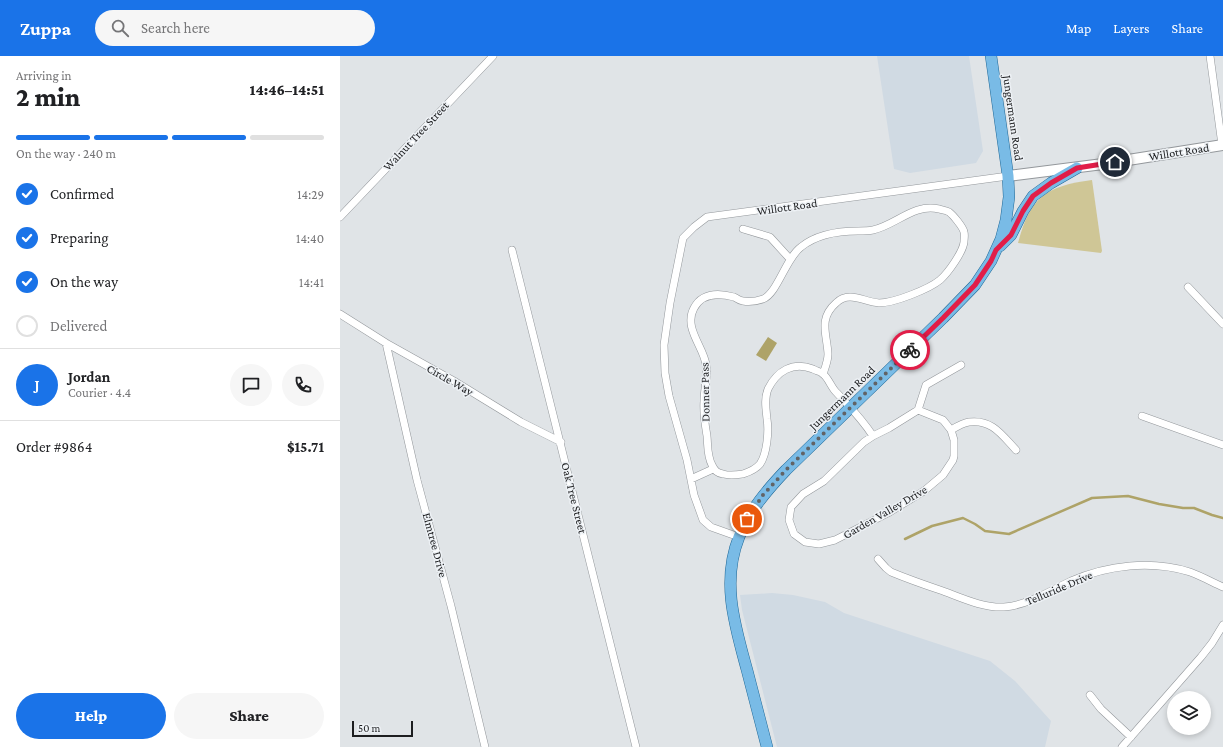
<!DOCTYPE html>
<meta charset="utf-8">
<style>
body{margin:0;font-family:"Crimson Pro",serif;background:#f6f6f6;color:#202124;height:100vh;display:flex;flex-direction:column;font-size:15px;white-space:nowrap}
*{box-sizing:border-box;margin:0}
p{font-size:13px;color:#757577}
.icon{flex:none;width:22px;height:22px;fill:none;stroke:currentColor;stroke-width:2;stroke-linecap:round;stroke-linejoin:round}
.map{position:relative;flex:1;overflow:hidden}
.drawer{display:flex;flex-direction:column;background:#fff;width:340px}
.drawer>*{flex:none}
.buttons{position:absolute;left:827px;top:635px;display:grid;gap:8px}
.buttons a{display:grid;place-items:center;width:44px;height:44px;border-radius:50%;background:#fff;box-shadow:0 2px 6px #0003;font-size:20px}
.scale{position:absolute;left:12px;bottom:10px;width:61px;box-sizing:border-box;padding-left:4px;border:2px solid #1d1e20;border-top:0;font-size:11px;line-height:14px;white-space:nowrap;color:#1d1e20;-webkit-text-stroke:3px #edf1f5;paint-order:stroke}
.pin{position:absolute;display:grid;place-items:center;width:34px;height:34px;color:#fff;margin:-17px;border:2px solid #fff;border-radius:50%;box-shadow:0 1px 4px #0007}
.courier{position:absolute;display:grid;place-items:center;width:40px;height:40px;margin:-20px;border:3px solid #e11d48;border-radius:50%;background:#fff;color:#222;box-shadow:0 1px 5px #0007}
.summary em{font-style:normal;font-weight:800}
.summary div{display:flex;flex-direction:column-reverse}
.summary{display:flex;align-items:center;justify-content:space-between;height:68px;padding:0 16px}
h1{font-size:26px;font-weight:800;line-height:30px}
.bar{display:grid;grid-template-columns:repeat(4,1fr);gap:6px 4px;align-content:center;height:48px;padding:0 16px}
.bar i{height:5px;border-radius:3px;background:#e0e0e0}
.bar .current{background:#1a73e8}
.bar p{grid-column:span 4}
.line{display:flex;align-items:center;gap:10px;padding:0 16px;border-top:1px solid #e0e0e0}
.line div{flex:1}
.round{display:grid;place-items:center;flex:none;width:42px;height:42px;border-radius:21px;background:#f6f6f6}
ol{padding:0 16px;list-style:none}
li{display:flex;align-items:center;gap:12px;height:44px}
li p{margin-inline-start:auto}
li .icon{padding:4px;border-radius:50%;background:#1a73e8;color:#fff;stroke-width:4}
li:last-child{color:#757577}
li i{width:22px;height:22px;border:2px solid #e0e0e0;border-radius:50%}
.cta{display:flex;gap:8px;margin-top:auto;padding:8px 16px}
.cta a{flex:1;height:46px;border-radius:24px;background:#1a73e8;color:#fff;font-size:16px;font-weight:800;line-height:46px;text-align:center}
.cta a+a{background:#f6f6f6;color:#202124}
header{display:flex;align-items:center;gap:24px;box-sizing:border-box;height:56px;padding:0 20px;background:#1a73e8;color:#fff}
header strong{font-size:19px}
nav{display:flex;gap:22px;margin-inline-start:auto;font-size:14px}
.search{width:280px;height:36px;background:#f6f6f6;display:flex;align-items:center;gap:10px;box-sizing:border-box;padding:0 14px;border-radius:22px;color:#757577;font-size:15px}
main{display:flex;flex:1;min-height:0}
.map>svg:first-child{display:block}
.built{fill:#d0dae3}
.green{fill:#cfc696}
.water{fill:#aea368}
.lines{fill:none;stroke-linecap:round;stroke-linejoin:round}
.stream{stroke:#aea368;stroke-width:2.5}
.minor-casing{stroke:#93979b;stroke-width:8}
.secondary-casing{stroke:#93979b;stroke-width:12}
.primary-casing{stroke:#1e6796;stroke-width:12}
.minor{stroke:#fff;stroke-width:7}
.secondary{stroke:#fff;stroke-width:10}
.primary{stroke:#79bbe6;stroke-width:11}
.done{stroke:#616366;stroke-width:4;stroke-dasharray:0 7.2}
.route{stroke:#e11d48;stroke-width:5}
.labels{text-anchor:middle;dominant-baseline:central;stroke-width:3;stroke-linejoin:round;paint-order:stroke}
.street-label{font-size:12px;fill:#1d1e20;stroke:#edf1f5}
</style>
<header>
<strong>Zuppa</strong>
<div class="search"><svg class="icon" aria-label="search" viewBox="0 0 24 24"><circle cx="10" cy="10" r="6"/><path d="M15 15l6 6"/></svg>Search here</div>
<nav><a>Map</a><a>Layers</a><a>Share</a></nav>
</header>
<main>
<section class="drawer">
<div class="summary"><div><h1>2 min</h1><p>Arriving in</p></div><em>14:46–14:51</em></div>
<div class="bar"><i class="current"></i><i class="current"></i><i class="current"></i><i></i><p>On the way · 240 m</p></div>
<ol>
<li><svg class="icon" aria-label="check" viewBox="0 0 24 24"><path d="M5 12l5 5 9-10"/></svg>Confirmed<p>14:29</p></li>
<li><svg class="icon" aria-label="check" viewBox="0 0 24 24"><path d="M5 12l5 5 9-10"/></svg>Preparing<p>14:40</p></li>
<li><svg class="icon" aria-label="check" viewBox="0 0 24 24"><path d="M5 12l5 5 9-10"/></svg>On the way<p>14:41</p></li>
<li><i></i>Delivered</li>
</ol>
<div class="line" style="height:72px"><b class="round" style="background:#1a73e8;color:#fff">J</b><div><b>Jordan</b><p>Courier · 4.4</p></div><a class="round"><svg class="icon" aria-label="chat" viewBox="0 0 24 24"><path d="M4 5h16v11H9l-5 4z"/></svg></a><a class="round"><svg class="icon" aria-label="phone" viewBox="0 0 24 24"><path d="M5 4h4l2 5-3 2q2 4 5 5l2-3 5 2v4C11 20 4 13 5 4z"/></svg></a></div>
<div class="line" style="height:52px"><div>Order #9864</div><b>$15.71</b></div>
<div class="cta"><a>Help</a><a>Share</a></div>
</section>
<div class="map">
<svg width="883" height="691" viewBox="0 0 883 691">
<rect width="100%" height="100%" fill="#e0e4e7"/>
<path class="built" d="M 537,0 L 629,0 L 643,95 L 636,107 L 570,117 L 554,113 Z
M 432,537 L 453,539 L 485,546 L 504,557 L 650,605 L 675,625 L 711,665 L 705,691 L 437,691 L 402,554 L 400,539 Z"/>
<path class="green" d="M 752,124 L 762,195 L 761,197 L 678,187 C 690,141 706,130 752,124 Z"/>
<path class="water" d="M 428,281 L 437,287 L 426,305 L 416,299 Z"/>
<g class="lines">
<path class="stream" d="M 565,483 L 592,470 L 623,462 L 635,468 L 645,475 L 669,478 L 752,442 L 788,440 L 819,448 L 843,452 L 854,452 L 872,459 L 883,462"/>
<g class="minor-casing">
<path id="minor" d="M 870,0 L 882,89
M 0,161 L 153,0
M 403,173 L 430,181 L 450,203
M 172,194 L 296,691
M 848,231 L 883,268
M 0,258 L 46,287 L 114,325 L 181,366 L 221,386
M 46,287 L 77,424 L 111,550 L 145,691
M 483,318 C 485,312 488,305 488,298 C 487,278 478,263 496,247 C 509,234 524,246 539,247 C 554,247 589,233 600,224 C 608,217 623,196 624,186 C 624,183 625,179 624,176 C 623,171 613,159 609,156 C 606,154 602,154 599,153 C 574,147 556,169 533,174 C 528,175 523,175 518,175 C 498,175 477,178 461,191 C 446,202 437,238 423,243 C 417,245 409,246 403,245 C 397,244 399,243 394,241 C 379,237 362,237 354,252 C 343,272 364,291 366,309 C 368,321 364,333 364,345 C 363,357 365,368 367,380 C 368,390 367,400 372,409 C 375,415 377,417 383,418 C 390,420 396,419 403,418 C 409,416 416,413 420,408 C 427,398 429,375 427,363 C 426,353 424,343 428,333 C 437,315 453,305 473,313 C 476,315 479,315 482,317 C 489,322 491,332 497,337 C 511,352 522,363 533,380
M 578,354 L 603,364 L 611,374 L 614,384 L 614,400 L 613,404 L 603,419 L 584,435 L 548,457 L 495,484 L 479,488 L 465,486 L 454,478 L 449,464 L 451,451 L 463,438 L 484,425 L 524,386 L 533,380 L 549,372 Z
M 578,354 L 586,329 L 621,309
M 802,360 L 883,389
M 611,374 C 616,371 623,367 629,366 C 652,363 662,379 676,394
M 351,423 L 373,413
M 399,481 L 371,471 L 363,464 L 354,439 L 347,404 L 329,340 L 325,317 L 324,289 L 330,247 L 343,182 L 354,171 L 367,161 L 668,120
M 538,503 L 546,512 L 551,516 C 568,523 585,529 603,535 C 622,542 643,552 664,551 C 688,549 710,535 731,525 C 768,509 811,504 850,516 C 861,520 872,526 883,531
M 750,639 L 761,653 L 791,681
M 782,691 L 861,601 L 872,587 L 883,569"/>
</g>
<g class="secondary-casing">
<path id="secondary" d="M 668,120 L 763,108 L 883,89"/>
</g>
<g class="primary-casing">
<path id="primary" d="M 660,190 L 671,179 L 683,155 L 693,140 L 711,127 L 737,112
M 427,691 C 420,665 414,640 407,614 C 395,570 381,526 399,481 C 409,455 427,434 446,414 L 603,262 L 635,229 L 651,205 L 661,183 L 666,164 L 669,141 L 668,120 L 651,0"/>
</g>
<use href="#minor" class="minor"/>
<use href="#secondary" class="secondary"/>
<use href="#primary" class="primary"/>
</g>
<g class="lines">
<path class="done" d="M 407,463 L 423,439 L 446,414 L 570,294"/>
<path class="route" d="M 570,294 L 603,262 L 635,229 L 651,205 L 656,194 L 671,179 L 683,155 L 693,140 L 711,127 L 737,112 L 775,106"/>
</g>
<g class="labels">
<g class="street-label">
<text transform="translate(673 62) rotate(82)">Jungermann Road</text>
<text transform="translate(76 80) rotate(-47)">Walnut Tree Street</text>
<text transform="translate(839 96) rotate(-9)">Willott Road</text>
<text transform="translate(447 151) rotate(-8)">Willott Road</text>
<text transform="translate(110 324) rotate(30)">Circle Way</text>
<text transform="translate(365 336) rotate(-91)">Donner Pass</text>
<text transform="translate(502 342) rotate(-44)">Jungermann Road</text>
<text transform="translate(234 442) rotate(76)">Oak Tree Street</text>
<text transform="translate(545 456) rotate(-30)">Garden Valley Drive</text>
<text transform="translate(95 489) rotate(75)">Elmtree Drive</text>
<text transform="translate(719 532) rotate(-23)">Telluride Drive</text>
</g>
</g>
</svg>
<div class="buttons">
<a><svg class="icon" aria-label="layers" viewBox="0 0 24 24"><path d="M12 4l9 5-9 5-9-5zM3 14l9 5 9-5"/></svg></a>
</div>
<div class="scale">50 m</div>
<div class="pin" style="left:407px;top:463px;background:#ea580c"><svg class="icon" aria-label="bag" viewBox="0 0 24 24"><path d="M5 8h14l-1 12H6zM9 8a3 3 0 0 1 6 0"/></svg></div>
<div class="pin" style="left:775px;top:106px;background:#1f2937"><svg class="icon" aria-label="home" viewBox="0 0 24 24"><path d="M3 11l9-7 9 7M6 9v11h12V9"/></svg></div>
<div class="courier" style="left:570px;top:294px"><svg class="icon" aria-label="bike" viewBox="0 0 24 24"><circle cx="6" cy="16" r="4"/><circle cx="18" cy="16" r="4"/><path d="M6 16l4-8h5l3 8M10 8l3 8H6M13 5h3"/></svg></div>
</div>
</main>
